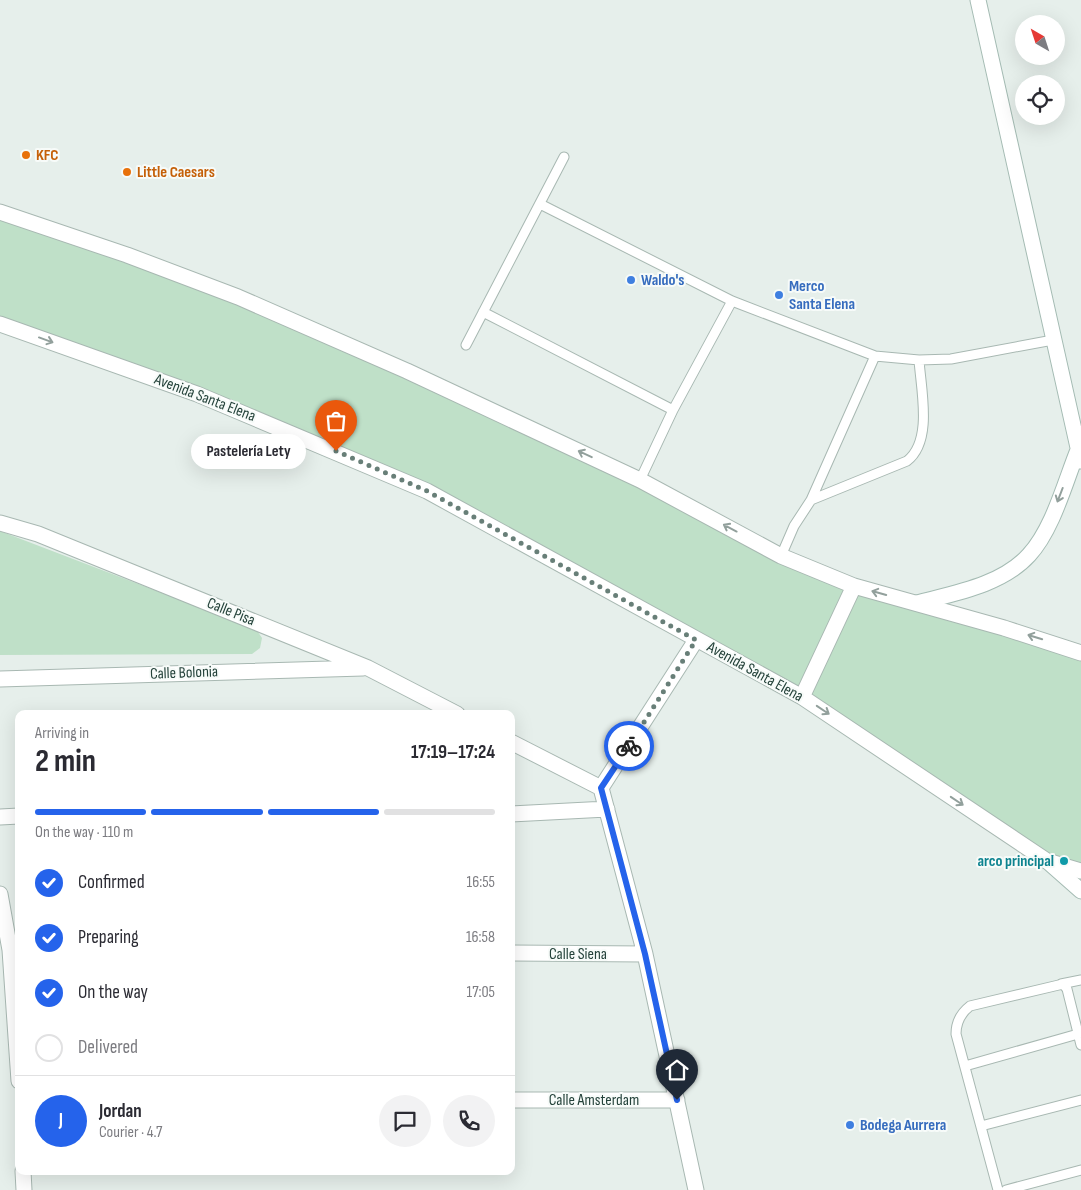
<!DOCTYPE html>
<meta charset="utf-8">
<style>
body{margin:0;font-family:"Sofia Sans Condensed",sans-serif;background:#f2f2f3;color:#2b2b33;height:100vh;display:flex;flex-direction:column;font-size:19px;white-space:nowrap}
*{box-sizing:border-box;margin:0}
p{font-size:16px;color:#7c7c81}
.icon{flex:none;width:28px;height:28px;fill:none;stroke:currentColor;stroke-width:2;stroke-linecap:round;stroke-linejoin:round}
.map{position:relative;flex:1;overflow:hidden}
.sheet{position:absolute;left:15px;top:710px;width:500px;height:465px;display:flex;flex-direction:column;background:#fff;border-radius:10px;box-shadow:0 5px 20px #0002}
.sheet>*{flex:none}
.needle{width:32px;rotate:321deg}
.tools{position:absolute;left:1015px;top:15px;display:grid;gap:10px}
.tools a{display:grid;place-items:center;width:50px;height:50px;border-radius:50%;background:#fff;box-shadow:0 5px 20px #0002;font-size:25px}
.pin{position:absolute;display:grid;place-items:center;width:42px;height:42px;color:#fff;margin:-51px -21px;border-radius:50% 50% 50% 0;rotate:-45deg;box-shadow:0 0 5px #0007}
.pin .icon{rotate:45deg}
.courier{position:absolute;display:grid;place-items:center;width:50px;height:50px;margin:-25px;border:4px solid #2563eb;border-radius:50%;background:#fff;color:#222;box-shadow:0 1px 6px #0007}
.bubble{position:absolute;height:35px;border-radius:18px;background:#fff;box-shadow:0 5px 20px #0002;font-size:16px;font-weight:700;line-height:35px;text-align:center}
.head em{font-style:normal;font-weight:700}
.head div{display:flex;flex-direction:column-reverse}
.head{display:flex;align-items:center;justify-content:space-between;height:85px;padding:0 20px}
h1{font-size:32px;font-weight:700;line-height:38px}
.bar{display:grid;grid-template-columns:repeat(4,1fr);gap:8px 5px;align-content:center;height:60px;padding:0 20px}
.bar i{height:6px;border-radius:4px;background:#e1e1e2}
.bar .active{background:#2563eb}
.bar p{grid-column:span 4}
.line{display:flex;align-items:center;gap:12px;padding:0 20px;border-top:1px solid #e1e1e2}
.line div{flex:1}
.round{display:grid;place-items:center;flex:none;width:52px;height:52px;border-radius:26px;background:#f2f2f3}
ol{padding:0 20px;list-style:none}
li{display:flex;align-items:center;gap:15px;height:55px}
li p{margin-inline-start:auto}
li .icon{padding:5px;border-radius:50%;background:#2563eb;color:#fff;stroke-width:4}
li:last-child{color:#7c7c81}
li i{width:28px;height:28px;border:2px solid #e1e1e2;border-radius:50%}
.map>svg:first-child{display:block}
.green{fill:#bfe0c8}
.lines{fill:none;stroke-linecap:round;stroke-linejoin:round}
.service-casing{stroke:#a8b8b2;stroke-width:11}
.minor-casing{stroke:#a8b8b2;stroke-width:17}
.tertiary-casing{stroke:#a8b8b2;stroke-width:17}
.secondary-casing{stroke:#a4bbb3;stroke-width:17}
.service{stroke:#fff;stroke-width:9}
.minor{stroke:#fff;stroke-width:15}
.tertiary{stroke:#fff;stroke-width:15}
.secondary{stroke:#fff;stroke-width:15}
.oneway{stroke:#92a09c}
.done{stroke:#687f78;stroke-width:5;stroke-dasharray:0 9}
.route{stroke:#2563eb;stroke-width:6}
.food-dot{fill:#e8710a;stroke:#f7fbf9;stroke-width:2}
.shop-dot{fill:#3f7fe0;stroke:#f7fbf9;stroke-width:2}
.culture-dot{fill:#0f9aa8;stroke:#f7fbf9;stroke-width:2}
.labels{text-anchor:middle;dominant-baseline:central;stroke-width:4;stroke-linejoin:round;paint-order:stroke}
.food-label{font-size:16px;font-weight:bold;fill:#c56008;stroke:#f7fbf9;text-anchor:start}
.shop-label{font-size:16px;font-weight:bold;fill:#366cbe;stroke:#f7fbf9;text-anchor:start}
.street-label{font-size:16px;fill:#24423a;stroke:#f7fbf9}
.culture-label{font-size:16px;font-weight:bold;fill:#0d838f;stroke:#f7fbf9;text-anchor:end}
</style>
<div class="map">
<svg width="1081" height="1190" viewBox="0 0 1081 1190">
<rect width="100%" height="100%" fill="#e6efeb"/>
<path class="green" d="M 0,212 L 127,255 L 407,371 L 781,556 L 1081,653 L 1081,871 L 1047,861 L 802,697 L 427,491 L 0,324 Z
M 0,531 L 256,629 L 262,638 L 260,648 L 252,654 L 0,655 Z"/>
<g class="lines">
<g class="service-casing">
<path id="service" d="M 540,204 L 732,301 L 875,356 L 919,360 L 951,359 L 1053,340
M 483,312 L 673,410
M 466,345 L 564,157
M 640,480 L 673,410 L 732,301
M 811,500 L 907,461 C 933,441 921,390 919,360
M 781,556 L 794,526 L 811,500 L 875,356
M 1061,984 L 1081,980
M 965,1066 L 1078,1034
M 981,1126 L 1081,1100
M 998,1190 L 956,1034 C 956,1023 961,1013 970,1006 L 1063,984 L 1067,989 L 1081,1045
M 1006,1190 L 1081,1170"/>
</g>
<g class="minor-casing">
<path id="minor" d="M 0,523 L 38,534 L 368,668 L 457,714
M 0,679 L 363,668
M 511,742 L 601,788
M 601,788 L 645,954 L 696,1190
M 601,788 L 696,640
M 511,814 L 607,809
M 0,817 L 19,816
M 0,894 L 10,950 L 19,1081
M 511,953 L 645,954
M 511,1100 L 677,1100
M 23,1171 L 24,1190"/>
</g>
<g class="tertiary-casing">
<path id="tertiary" d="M 0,212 L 127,255 L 238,297 L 407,371 L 640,480 L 781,556 L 854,586 L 1004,628 L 1081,653
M 0,324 L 197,394 L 427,491 L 802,697 L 1047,861 L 1081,871
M 802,697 L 854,586"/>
</g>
<g class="secondary-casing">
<path id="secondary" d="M 978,0 L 1081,461
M 917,603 C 955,593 1002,585 1029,555 C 1053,529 1065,482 1078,450
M 1047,861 L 1081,891"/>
</g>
<use href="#service" class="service"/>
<use href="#minor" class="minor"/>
<use href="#tertiary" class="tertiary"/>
<use href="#secondary" class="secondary"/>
</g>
<defs><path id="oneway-shaft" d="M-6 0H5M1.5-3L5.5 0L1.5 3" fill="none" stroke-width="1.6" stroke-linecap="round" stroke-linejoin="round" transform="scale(1.25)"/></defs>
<g class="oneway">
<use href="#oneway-shaft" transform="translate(46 340) rotate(20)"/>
<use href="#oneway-shaft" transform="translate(585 454) rotate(-155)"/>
<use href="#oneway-shaft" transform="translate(1060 495) rotate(111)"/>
<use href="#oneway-shaft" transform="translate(730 528) rotate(-152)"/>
<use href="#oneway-shaft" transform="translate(879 593) rotate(-164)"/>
<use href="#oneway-shaft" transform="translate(1035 637) rotate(-163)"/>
<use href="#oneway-shaft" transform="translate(823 710) rotate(34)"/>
<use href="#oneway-shaft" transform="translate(957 801) rotate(34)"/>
</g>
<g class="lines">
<path class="done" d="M 336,451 L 427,491 L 696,640 L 629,746"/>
<path class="route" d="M 629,746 L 601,788 L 645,954 L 677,1100"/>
</g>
<g class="food-dot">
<circle cx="26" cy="155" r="5"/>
<circle cx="127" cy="172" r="5"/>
</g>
<g class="shop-dot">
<circle cx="631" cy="280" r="5"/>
<circle cx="779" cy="295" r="5"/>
<circle cx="850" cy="1125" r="5"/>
</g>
<circle class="culture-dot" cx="1064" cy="861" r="5"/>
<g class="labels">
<g class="food-label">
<text x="36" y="155">KFC</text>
<text x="137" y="172">Little Caesars</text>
</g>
<g class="shop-label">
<text x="641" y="280">Waldo's</text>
<text x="789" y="286">Merco<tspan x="789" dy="18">Santa Elena</tspan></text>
<text x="860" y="1125">Bodega Aurrera</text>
</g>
<g class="street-label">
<text transform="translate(205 398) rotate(21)">Avenida Santa Elena</text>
<text transform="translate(231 612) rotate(22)">Calle Pisa</text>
<text transform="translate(755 672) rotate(29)">Avenida Santa Elena</text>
<text transform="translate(184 673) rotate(-2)">Calle Bolonia</text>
<text x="578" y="954">Calle Siena</text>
<text x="594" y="1100">Calle Amsterdam</text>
</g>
<g class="culture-label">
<text x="1054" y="861">arco principal</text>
</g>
</g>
</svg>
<div class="tools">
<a><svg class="needle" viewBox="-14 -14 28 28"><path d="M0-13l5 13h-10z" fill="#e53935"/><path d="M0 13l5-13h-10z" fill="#7c7c81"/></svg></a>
<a><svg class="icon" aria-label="locate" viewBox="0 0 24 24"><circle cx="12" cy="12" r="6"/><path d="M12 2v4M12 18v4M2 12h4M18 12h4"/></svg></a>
</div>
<div class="pin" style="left:336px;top:451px;background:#ea580c"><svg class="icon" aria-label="bag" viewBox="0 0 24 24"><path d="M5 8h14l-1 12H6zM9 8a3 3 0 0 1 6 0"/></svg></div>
<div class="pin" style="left:677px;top:1100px;background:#1f2937"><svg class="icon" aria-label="home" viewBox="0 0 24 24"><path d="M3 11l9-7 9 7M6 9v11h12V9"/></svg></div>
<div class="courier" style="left:629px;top:746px"><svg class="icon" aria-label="bike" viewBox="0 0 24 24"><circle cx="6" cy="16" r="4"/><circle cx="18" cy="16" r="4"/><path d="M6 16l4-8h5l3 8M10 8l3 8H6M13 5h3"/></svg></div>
<div class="bubble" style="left:191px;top:434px;width:115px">Pastelería Lety</div>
<section class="sheet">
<div class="head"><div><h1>2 min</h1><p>Arriving in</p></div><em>17:19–17:24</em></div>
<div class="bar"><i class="active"></i><i class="active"></i><i class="active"></i><i></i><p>On the way · 110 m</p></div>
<ol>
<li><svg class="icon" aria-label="check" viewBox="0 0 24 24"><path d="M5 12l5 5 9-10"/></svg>Confirmed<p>16:55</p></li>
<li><svg class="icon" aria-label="check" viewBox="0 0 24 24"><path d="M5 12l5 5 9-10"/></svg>Preparing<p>16:58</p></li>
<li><svg class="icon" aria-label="check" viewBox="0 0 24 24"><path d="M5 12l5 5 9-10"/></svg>On the way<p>17:05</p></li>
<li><i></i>Delivered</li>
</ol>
<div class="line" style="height:90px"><b class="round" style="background:#2563eb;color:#fff">J</b><div><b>Jordan</b><p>Courier · 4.7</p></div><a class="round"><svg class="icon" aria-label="chat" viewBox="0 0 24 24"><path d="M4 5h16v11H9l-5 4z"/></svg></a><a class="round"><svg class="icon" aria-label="phone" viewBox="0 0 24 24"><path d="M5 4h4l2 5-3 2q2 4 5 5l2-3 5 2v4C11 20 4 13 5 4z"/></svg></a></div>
</section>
</div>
